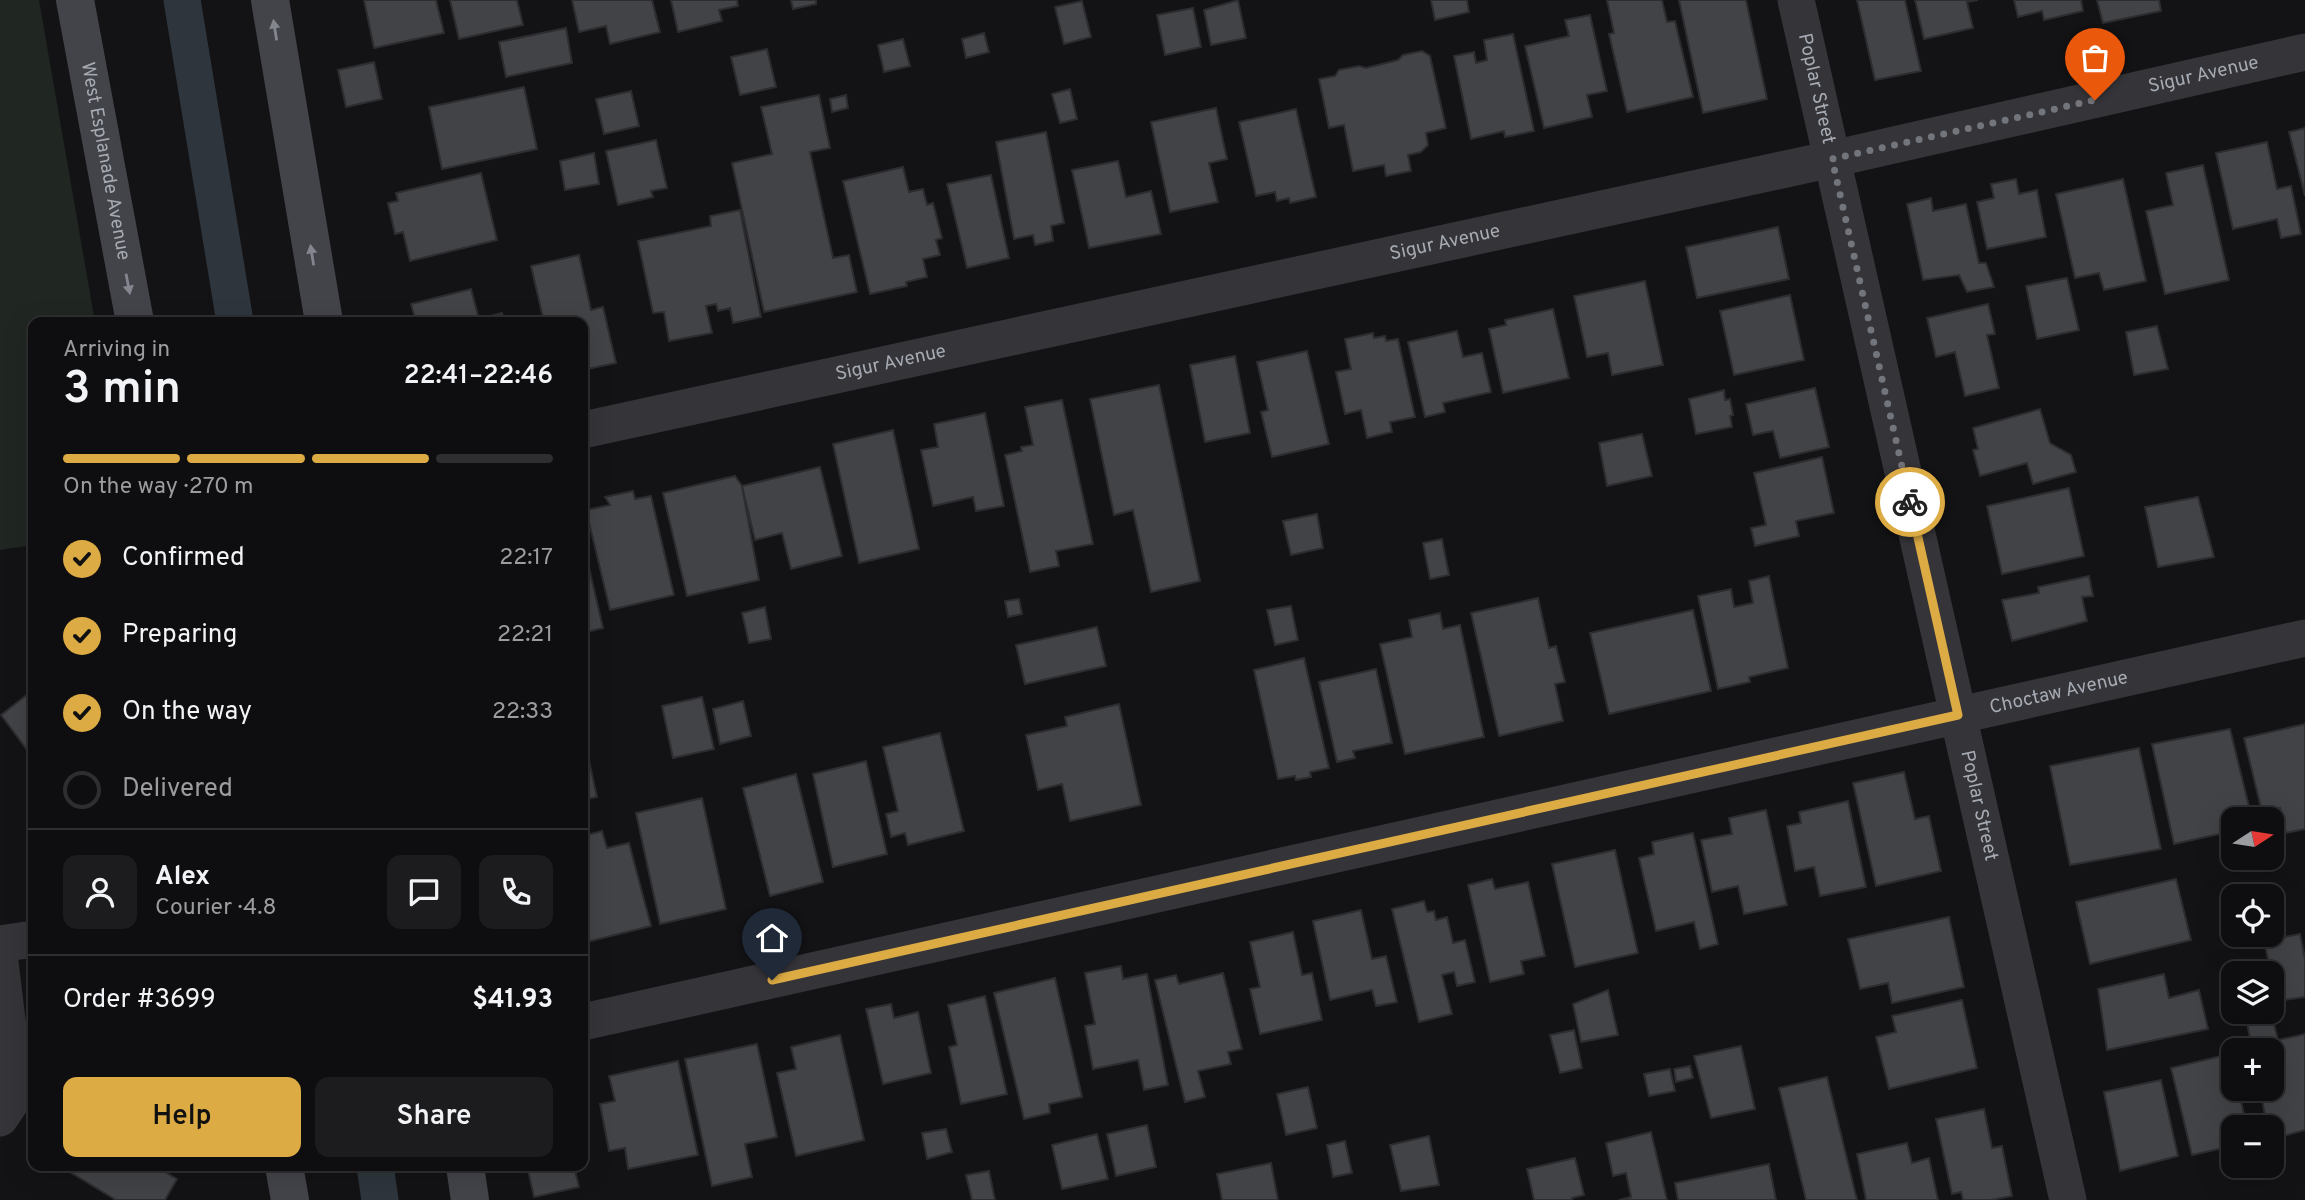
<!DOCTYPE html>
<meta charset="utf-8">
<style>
body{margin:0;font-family:Overpass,sans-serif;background:#1c1c1e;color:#f1f3f6;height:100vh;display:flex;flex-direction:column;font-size:26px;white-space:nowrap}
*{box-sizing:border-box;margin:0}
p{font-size:23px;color:#9b9c9f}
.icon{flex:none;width:38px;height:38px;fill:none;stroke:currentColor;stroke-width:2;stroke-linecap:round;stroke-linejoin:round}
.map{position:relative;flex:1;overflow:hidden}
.sheet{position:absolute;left:28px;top:317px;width:560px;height:854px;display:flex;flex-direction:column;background:#0e0e10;border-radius:14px;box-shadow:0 7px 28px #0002,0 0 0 2px #2e2e30}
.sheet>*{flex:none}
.needle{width:46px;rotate:78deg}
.buttons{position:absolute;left:2221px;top:807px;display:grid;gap:14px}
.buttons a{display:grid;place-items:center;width:63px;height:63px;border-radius:14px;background:#0e0e10;box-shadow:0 7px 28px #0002,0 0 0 2px #2e2e30;font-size:35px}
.pin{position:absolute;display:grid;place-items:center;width:60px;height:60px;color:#fff;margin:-72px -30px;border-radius:50% 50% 50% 0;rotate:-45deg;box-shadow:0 0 7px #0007}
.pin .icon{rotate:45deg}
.courier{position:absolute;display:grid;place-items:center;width:70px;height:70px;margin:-35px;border:5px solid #ddab43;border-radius:50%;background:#fff;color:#222;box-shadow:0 2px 9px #0007}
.summary em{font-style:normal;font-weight:600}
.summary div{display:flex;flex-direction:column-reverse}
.summary{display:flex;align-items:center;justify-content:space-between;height:119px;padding:0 35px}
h1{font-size:46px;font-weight:600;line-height:52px}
.bar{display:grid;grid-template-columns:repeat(4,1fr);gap:10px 7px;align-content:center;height:84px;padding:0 35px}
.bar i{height:9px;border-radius:5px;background:#2e2e30}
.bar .on{background:#ddab43}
.bar p{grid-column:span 4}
.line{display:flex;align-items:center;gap:18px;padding:0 35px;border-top:2px solid #2e2e30}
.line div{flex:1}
.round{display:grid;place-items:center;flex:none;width:74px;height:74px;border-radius:14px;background:#1c1c1e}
ol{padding:0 35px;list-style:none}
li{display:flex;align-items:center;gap:21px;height:77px}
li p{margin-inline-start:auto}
li .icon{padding:7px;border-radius:50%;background:#ddab43;color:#111;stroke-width:4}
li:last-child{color:#9b9c9f}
li i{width:38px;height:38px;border:4px solid #2e2e30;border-radius:50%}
.action{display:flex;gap:14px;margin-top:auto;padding:14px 35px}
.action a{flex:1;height:80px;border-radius:14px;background:#ddab43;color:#111;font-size:28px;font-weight:600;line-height:80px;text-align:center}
.action a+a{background:#1c1c1e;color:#f1f3f6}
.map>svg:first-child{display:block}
.green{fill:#202621}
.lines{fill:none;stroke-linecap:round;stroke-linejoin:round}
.canal{stroke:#2e353c;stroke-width:37}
.building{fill:#424347;stroke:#2d2d30;stroke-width:2}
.minor{stroke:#353539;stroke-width:37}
.secondary{stroke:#434449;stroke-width:38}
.oneway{fill:#83868e}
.done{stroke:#73757c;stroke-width:7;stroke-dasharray:0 12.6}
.route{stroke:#ddab43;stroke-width:9}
.labels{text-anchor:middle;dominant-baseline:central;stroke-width:7;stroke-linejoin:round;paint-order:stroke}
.street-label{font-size:19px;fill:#a6aab3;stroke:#0e0e10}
</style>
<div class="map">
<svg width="2305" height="1200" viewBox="0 0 2305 1200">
<rect width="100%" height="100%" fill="#131315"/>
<path class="green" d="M 0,0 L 39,0 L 95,322 L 33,322 L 33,545 L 0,550 Z"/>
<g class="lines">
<path class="canal" d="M 182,0 L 235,322
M 375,1166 L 380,1200"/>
</g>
<path class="building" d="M 364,0 L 436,0 L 444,33 L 374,48 Z
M 450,0 L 517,0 L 523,25 L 459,39 Z
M 572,0 L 652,0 L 660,32 L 610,44 L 606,26 L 579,32 Z
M 671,0 L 737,0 L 738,6 L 719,10 L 722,21 L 678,32 Z
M 791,0 L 816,0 L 816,4 L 793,9 Z
M 1238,0 L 1246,38 L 1211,45 L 1204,10 Z
M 1431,0 L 1467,0 L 1469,12 L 1435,20 Z
M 1607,0 L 1662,0 L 1667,22 L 1675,21 L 1693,97 L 1627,112 L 1609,34 L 1614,33 Z
M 1679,0 L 1746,0 L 1767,99 L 1703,113 Z
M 1857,0 L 1905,0 L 1921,71 L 1875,80 Z
M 1915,0 L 1978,0 L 1967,2 L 1973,28 L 1924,39 Z
M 2014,0 L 2081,0 L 2083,11 L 2044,20 L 2042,11 L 2018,17 Z
M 2097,0 L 2159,0 L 2161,11 L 2103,23 Z
M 1082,1 L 1091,37 L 1064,44 L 1055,7 Z
M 1193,8 L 1201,47 L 1165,55 L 1157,15 Z
M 1590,15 L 1607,91 L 1587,95 L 1592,117 L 1544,128 L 1525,46 L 1569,36 L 1565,20 Z
M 566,28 L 572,63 L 506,77 L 499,42 Z
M 984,33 L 989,52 L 966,58 L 962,39 Z
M 1513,34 L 1534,131 L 1505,137 L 1504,131 L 1471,139 L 1454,56 L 1474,52 L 1476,63 L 1487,60 L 1484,40 Z
M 903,39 L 910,66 L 884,72 L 878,45 Z
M 767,49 L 776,87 L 740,95 L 731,57 Z
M 1422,51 L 1430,56 L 1446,128 L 1426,133 L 1428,145 L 1421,152 L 1408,155 L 1411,171 L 1386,176 L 1384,165 L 1353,171 L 1344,125 L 1329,128 L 1319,79 L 1335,76 L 1339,70 L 1359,66 L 1366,68 L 1398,60 L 1403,55 Z
M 374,62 L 382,99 L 346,107 L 338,70 Z
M 524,87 L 537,149 L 442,169 L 429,107 Z
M 1070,89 L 1077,119 L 1060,123 L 1052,94 Z
M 631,91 L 639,126 L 604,134 L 596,99 Z
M 819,95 L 830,148 L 810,152 L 833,258 L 849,255 L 857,292 L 764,312 L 732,163 L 772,154 L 761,107 Z
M 846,95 L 848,108 L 832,112 L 830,99 Z
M 1216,108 L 1227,159 L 1209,163 L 1218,202 L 1170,212 L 1151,122 Z
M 1296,109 L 1316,197 L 1290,203 L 1289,198 L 1277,201 L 1275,192 L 1256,196 L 1239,122 Z
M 2305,128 L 2305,196 L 2289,132 Z
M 1046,132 L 1064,223 L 1051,226 L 1053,241 L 1035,245 L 1033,235 L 1014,239 L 996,142 Z
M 656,140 L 667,188 L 651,191 L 653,197 L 618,205 L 606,151 Z
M 2267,142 L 2277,189 L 2291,186 L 2301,234 L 2281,238 L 2277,219 L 2233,229 L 2216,153 Z
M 594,153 L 599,184 L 565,190 L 560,161 Z
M 1118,161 L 1126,197 L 1151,191 L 1161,234 L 1089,248 L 1072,170 Z
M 2203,165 L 2229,280 L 2165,294 L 2146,211 L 2173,205 L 2166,173 Z
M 903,167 L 909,192 L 923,189 L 927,205 L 933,203 L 942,238 L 936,240 L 940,255 L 923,259 L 927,277 L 906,282 L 907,286 L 870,294 L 843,181 Z
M 481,173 L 497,240 L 410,261 L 403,232 L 395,234 L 388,203 L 398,201 L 396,193 Z
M 991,175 L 1009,258 L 967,268 L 947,184 Z
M 2016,179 L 2019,194 L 2037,190 L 2046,237 L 1987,249 L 1977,202 L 1994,198 L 1991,184 Z
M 2123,179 L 2146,281 L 2104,290 L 2099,273 L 2075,278 L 2056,194 Z
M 1931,198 L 1933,211 L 1966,204 L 1979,263 L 1986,263 L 1994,287 L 1967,292 L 1959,275 L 1923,280 L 1907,204 Z
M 740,210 L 761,317 L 733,323 L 730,308 L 718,311 L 716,304 L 706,306 L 712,333 L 669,341 L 664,312 L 653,313 L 638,241 L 711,226 L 710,216 Z
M 1778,227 L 1789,279 L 1697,298 L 1686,247 Z
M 579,255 L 591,310 L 603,307 L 616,363 L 583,370 L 583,322 L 544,322 L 531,266 Z
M 2067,278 L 2079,330 L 2037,339 L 2026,286 Z
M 1645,281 L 1663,365 L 1612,375 L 1608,353 L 1587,357 L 1574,296 Z
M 471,289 L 479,319 L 502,313 L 504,322 L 416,322 L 411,304 Z
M 1790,295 L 1804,360 L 1734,375 L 1720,311 Z
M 1988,304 L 1995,334 L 1987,335 L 1999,388 L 1965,396 L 1955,352 L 1936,357 L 1927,318 Z
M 1553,309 L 1569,378 L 1503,393 L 1489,329 L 1506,325 L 1505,320 Z
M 2157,326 L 2168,369 L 2134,375 L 2126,332 Z
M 1457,331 L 1463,357 L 1482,353 L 1491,392 L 1443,403 L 1445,412 L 1425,417 L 1408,342 Z
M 1373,333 L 1374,338 L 1385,336 L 1386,341 L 1398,339 L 1415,417 L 1390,422 L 1392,432 L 1367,438 L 1361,410 L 1345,414 L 1336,372 L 1351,369 L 1345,339 Z
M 1307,351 L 1329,444 L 1272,457 L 1261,412 L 1268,410 L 1257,362 Z
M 1235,356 L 1250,433 L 1205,442 L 1190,365 Z
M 1159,385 L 1200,581 L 1151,592 L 1133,510 L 1114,515 L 1090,399 Z
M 1815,388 L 1829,447 L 1780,458 L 1773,431 L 1753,435 L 1746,404 Z
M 1724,390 L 1725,400 L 1730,399 L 1733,415 L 1730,416 L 1732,427 L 1696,434 L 1689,399 Z
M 1062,400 L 1093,544 L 1056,551 L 1059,566 L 1030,572 L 1005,455 L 1022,451 L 1021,447 L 1033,445 L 1025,407 Z
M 2040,409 L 2050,443 L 2071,455 L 2076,472 L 2033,484 L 2027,463 L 1980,476 L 1973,450 L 1978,449 L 1973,428 Z
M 985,413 L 1004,506 L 976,511 L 973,497 L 933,506 L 921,450 L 938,447 L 934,424 Z
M 893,430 L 919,549 L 859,563 L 833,444 Z
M 1642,434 L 1652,476 L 1607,486 L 1599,443 Z
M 1822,457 L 1834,513 L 1796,521 L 1799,536 L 1755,546 L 1751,528 L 1766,525 L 1754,473 Z
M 820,467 L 842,556 L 791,569 L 782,533 L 755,540 L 742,486 Z
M 735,476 L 742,486 L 759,580 L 687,596 L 663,493 Z
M 2069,488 L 2084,556 L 2002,574 L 1987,506 Z
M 633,491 L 635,499 L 651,496 L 674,595 L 610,610 L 586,510 L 610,505 L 605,497 Z
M 2198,497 L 2214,557 L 2158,567 L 2145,507 Z
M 1317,514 L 1323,548 L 1291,555 L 1283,521 Z
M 1442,539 L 1449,575 L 1430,579 L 1423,543 Z
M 583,542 L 603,628 L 583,633 Z
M 1769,576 L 1788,668 L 1749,677 L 1750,682 L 1718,689 L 1698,596 L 1731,589 L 1734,607 L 1753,603 L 1749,581 Z
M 2089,576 L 2093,596 L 2082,597 L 2087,621 L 2012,641 L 2002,600 L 2039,593 L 2038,587 Z
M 1538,598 L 1549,648 L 1556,646 L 1565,682 L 1555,684 L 1563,721 L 1499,736 L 1471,613 Z
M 1019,599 L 1022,614 L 1008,617 L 1005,601 Z
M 1291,606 L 1298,640 L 1275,645 L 1267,610 Z
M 765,607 L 771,639 L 749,643 L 742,613 Z
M 1693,610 L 1711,691 L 1609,714 L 1590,633 Z
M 1440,613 L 1443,629 L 1460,625 L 1484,737 L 1405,754 L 1380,644 L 1412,637 L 1409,620 Z
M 1097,627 L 1106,666 L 1025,684 L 1016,645 Z
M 1304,658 L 1329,768 L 1310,772 L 1311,777 L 1296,780 L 1295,776 L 1278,779 L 1254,670 Z
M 1376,669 L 1392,743 L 1353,751 L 1355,758 L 1337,762 L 1319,682 Z
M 33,690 L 33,758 L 1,715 Z
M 702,697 L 714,749 L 673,758 L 662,706 Z
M 743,701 L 751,736 L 720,744 L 713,709 Z
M 1119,704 L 1141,805 L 1070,821 L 1062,784 L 1038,790 L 1026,735 L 1067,726 L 1065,717 Z
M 2305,724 L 2305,829 L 2286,833 L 2280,808 L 2262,812 L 2244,738 Z
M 2230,729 L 2252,819 L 2233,819 L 2233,831 L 2174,844 L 2152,744 Z
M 940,733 L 964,831 L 908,845 L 905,833 L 891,837 L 886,814 L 898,811 L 883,747 Z
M 2139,748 L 2161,849 L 2070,865 L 2050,766 Z
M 588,756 L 597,797 L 583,800 L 583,757 Z
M 866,761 L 887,854 L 833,867 L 813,774 Z
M 1904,772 L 1915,819 L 1929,816 L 1941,871 L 1876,886 L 1853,783 Z
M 796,774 L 823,882 L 770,896 L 743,788 Z
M 702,798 L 726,909 L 660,924 L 636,813 Z
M 1848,801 L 1866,887 L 1820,896 L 1814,867 L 1795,871 L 1787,826 L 1801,823 L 1799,812 Z
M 1766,810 L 1787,905 L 1744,914 L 1738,886 L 1712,892 L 1701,840 L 1732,834 L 1729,818 Z
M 602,831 L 607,848 L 629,843 L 651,926 L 583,943 L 583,836 Z
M 1693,833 L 1718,944 L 1700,949 L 1694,922 L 1656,931 L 1639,858 L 1654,854 L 1652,842 Z
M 1615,850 L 1638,953 L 1575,967 L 1552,864 Z
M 1492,879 L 1495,889 L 1528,882 L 1545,956 L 1521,961 L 1524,974 L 1490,982 L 1468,885 Z
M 2176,879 L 2191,940 L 2090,964 L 2076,902 Z
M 2272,892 L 2280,929 L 2272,931 L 2272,896 L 2258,896 Z
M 1424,901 L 1427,912 L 1434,911 L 1436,920 L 1447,917 L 1453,943 L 1465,940 L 1475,982 L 1457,986 L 1454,972 L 1442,975 L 1452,1014 L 1419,1022 L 1392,909 Z
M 1361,910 L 1372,959 L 1386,956 L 1397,1002 L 1376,1006 L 1372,990 L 1330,1000 L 1313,921 Z
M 1949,917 L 1964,987 L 1892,1003 L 1888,983 L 1860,989 L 1848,939 Z
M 1293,932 L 1302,975 L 1312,973 L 1322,1020 L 1260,1034 L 1250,989 L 1260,987 L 1250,942 Z
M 2300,934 L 2305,959 L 2305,997 L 2277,1001 L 2264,941 Z
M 1121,966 L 1123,979 L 1147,974 L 1168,1085 L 1144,1090 L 1138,1060 L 1093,1069 L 1085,1026 L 1095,1024 L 1085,973 Z
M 1223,973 L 1242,1049 L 1228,1052 L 1231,1064 L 1198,1071 L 1205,1097 L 1185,1102 L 1155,980 L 1176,975 L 1179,984 Z
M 2164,974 L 2169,998 L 2199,990 L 2208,1029 L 2107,1050 L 2098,989 Z
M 1055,978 L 1082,1097 L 1049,1104 L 1050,1113 L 1024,1119 L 994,993 Z
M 1608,990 L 1618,1035 L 1581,1042 L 1573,1004 Z
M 985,996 L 1007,1094 L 961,1104 L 949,1047 L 957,1045 L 948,1005 Z
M 1962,1000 L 1977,1068 L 1889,1089 L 1876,1037 L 1896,1032 L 1892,1016 Z
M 891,1004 L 894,1018 L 918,1012 L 931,1073 L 883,1084 L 866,1009 Z
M 2245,1012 L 2271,1012 L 2278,1040 L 2305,1034 L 2305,1130 L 2272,1139 L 2272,1127 L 2267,1127 L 2260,1088 L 2272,1088 L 2272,1050 L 2252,1050 Z
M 1574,1030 L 1582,1068 L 1560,1073 L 1550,1035 Z
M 840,1035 L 864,1140 L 796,1156 L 777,1073 L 796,1069 L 791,1047 Z
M 757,1044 L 777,1137 L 745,1144 L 752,1177 L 712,1186 L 685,1059 Z
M 1741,1046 L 1755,1109 L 1711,1118 L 1694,1056 Z
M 2230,1054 L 2233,1068 L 2233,1088 L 2238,1088 L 2247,1127 L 2233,1127 L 2233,1146 L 2192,1155 L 2171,1068 Z
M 678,1061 L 698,1155 L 628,1169 L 625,1148 L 609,1151 L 600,1104 L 615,1101 L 609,1076 Z
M 1690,1066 L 1693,1078 L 1676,1082 L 1674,1069 Z
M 1670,1069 L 1675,1091 L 1649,1096 L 1644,1074 Z
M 1827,1077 L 1857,1200 L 1806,1200 L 1779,1088 Z
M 2161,1080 L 2178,1156 L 2120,1171 L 2104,1092 Z
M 1308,1087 L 1317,1128 L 1286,1135 L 1277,1094 Z
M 1984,1109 L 1992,1148 L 2002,1146 L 2012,1196 L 1991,1200 L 1963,1200 L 1961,1192 L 1952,1194 L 1936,1119 Z
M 1147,1125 L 1156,1167 L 1116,1176 L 1107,1134 Z
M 946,1129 L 952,1152 L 927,1159 L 922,1133 Z
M 1651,1132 L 1667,1200 L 1619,1200 L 1631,1197 L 1626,1173 L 1613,1176 L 1606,1143 Z
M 1097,1134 L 1108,1179 L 1062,1189 L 1052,1145 Z
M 1429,1136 L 1439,1185 L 1401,1191 L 1390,1145 Z
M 1345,1141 L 1352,1173 L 1333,1177 L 1327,1145 Z
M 1907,1143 L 1912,1163 L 1929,1158 L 1938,1200 L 1866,1200 L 1857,1154 Z
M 1575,1158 L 1584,1195 L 1572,1198 L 1572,1200 L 1534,1200 L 1527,1169 Z
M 1271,1163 L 1278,1200 L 1222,1200 L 1217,1174 Z
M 1769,1164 L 1776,1200 L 1678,1200 L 1675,1183 Z
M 60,1166 L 159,1166 L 157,1167 L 177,1179 L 165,1200 L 116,1200 Z
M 527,1166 L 574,1166 L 579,1187 L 534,1197 Z
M 989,1171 L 995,1200 L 972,1200 L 966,1175 Z"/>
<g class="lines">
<g class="minor">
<path id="s1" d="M 1796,0 L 2068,1200"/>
<path id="s2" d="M 583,430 L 1832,159 L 2305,52"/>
<path d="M 0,944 L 33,939"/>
<path d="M 0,962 L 16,1094 L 0,1118"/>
<path id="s3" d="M 583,1022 L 2305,638"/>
</g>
<g class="secondary">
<path id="s4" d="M 75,0 L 135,322"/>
<path d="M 270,0 L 324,322"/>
<path d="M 284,1166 L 290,1200"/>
<path d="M 465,1166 L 470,1200"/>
</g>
</g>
<defs><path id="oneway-solid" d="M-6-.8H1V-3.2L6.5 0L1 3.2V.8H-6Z" transform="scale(1.75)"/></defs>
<g class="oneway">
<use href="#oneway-solid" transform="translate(275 30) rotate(-99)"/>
<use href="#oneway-solid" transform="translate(312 255) rotate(-99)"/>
<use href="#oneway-solid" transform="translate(128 284) rotate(79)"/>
</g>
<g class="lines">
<path class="done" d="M 1910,502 L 1832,159 L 2095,100"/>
<path class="route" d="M 772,980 L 1958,715 L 1910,502"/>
</g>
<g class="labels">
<g class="street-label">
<text stroke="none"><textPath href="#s2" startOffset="1659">Sigur Avenue</textPath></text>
<text stroke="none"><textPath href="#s1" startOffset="91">Poplar Street</textPath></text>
<text stroke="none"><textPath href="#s4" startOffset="164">West Esplanade Avenue</textPath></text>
<text stroke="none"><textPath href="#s2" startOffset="882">Sigur Avenue</textPath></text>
<text stroke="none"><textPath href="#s2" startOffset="315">Sigur Avenue</textPath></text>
<text stroke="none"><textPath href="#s3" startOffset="1512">Choctaw Avenue</textPath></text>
<text stroke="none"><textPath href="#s1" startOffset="826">Poplar Street</textPath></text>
</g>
</g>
</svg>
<div class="buttons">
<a><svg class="needle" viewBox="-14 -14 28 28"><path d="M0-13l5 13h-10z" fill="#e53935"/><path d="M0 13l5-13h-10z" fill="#9b9c9f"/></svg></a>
<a><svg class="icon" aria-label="locate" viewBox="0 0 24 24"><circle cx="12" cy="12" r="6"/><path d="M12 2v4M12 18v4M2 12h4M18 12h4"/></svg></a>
<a><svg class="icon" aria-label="layers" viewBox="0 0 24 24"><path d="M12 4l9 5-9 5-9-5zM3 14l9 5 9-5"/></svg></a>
<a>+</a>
<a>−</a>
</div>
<div class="pin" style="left:2095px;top:100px;background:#ea580c"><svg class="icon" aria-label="bag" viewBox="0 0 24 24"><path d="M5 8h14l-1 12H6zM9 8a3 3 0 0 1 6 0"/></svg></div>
<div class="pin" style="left:772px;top:980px;background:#1f2937"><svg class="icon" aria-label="home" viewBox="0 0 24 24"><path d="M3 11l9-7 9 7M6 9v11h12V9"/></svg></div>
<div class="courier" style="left:1910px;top:502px"><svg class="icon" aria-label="bike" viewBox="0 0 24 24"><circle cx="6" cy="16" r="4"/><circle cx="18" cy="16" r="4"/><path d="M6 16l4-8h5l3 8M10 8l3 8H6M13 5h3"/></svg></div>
<section class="sheet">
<div class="summary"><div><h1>3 min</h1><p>Arriving in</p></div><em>22:41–22:46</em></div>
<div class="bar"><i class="on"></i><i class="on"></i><i class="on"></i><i></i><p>On the way · 270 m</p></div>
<ol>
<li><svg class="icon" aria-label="check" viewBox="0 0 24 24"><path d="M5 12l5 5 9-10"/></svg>Confirmed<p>22:17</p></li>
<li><svg class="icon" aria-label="check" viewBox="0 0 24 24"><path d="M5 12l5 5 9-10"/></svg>Preparing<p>22:21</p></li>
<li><svg class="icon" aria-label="check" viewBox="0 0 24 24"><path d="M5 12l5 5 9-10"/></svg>On the way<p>22:33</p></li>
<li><i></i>Delivered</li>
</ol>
<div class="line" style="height:126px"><a class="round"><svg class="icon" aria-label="person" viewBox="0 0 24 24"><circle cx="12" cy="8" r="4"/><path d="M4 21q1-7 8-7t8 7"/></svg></a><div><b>Alex</b><p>Courier · 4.8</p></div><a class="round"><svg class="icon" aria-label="chat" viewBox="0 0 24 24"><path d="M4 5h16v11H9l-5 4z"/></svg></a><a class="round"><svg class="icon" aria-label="phone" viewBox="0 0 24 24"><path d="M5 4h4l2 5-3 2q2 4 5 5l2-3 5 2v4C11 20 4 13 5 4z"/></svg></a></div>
<div class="line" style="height:91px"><div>Order #3699</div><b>$41.93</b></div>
<div class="action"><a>Help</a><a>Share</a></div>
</section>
</div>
